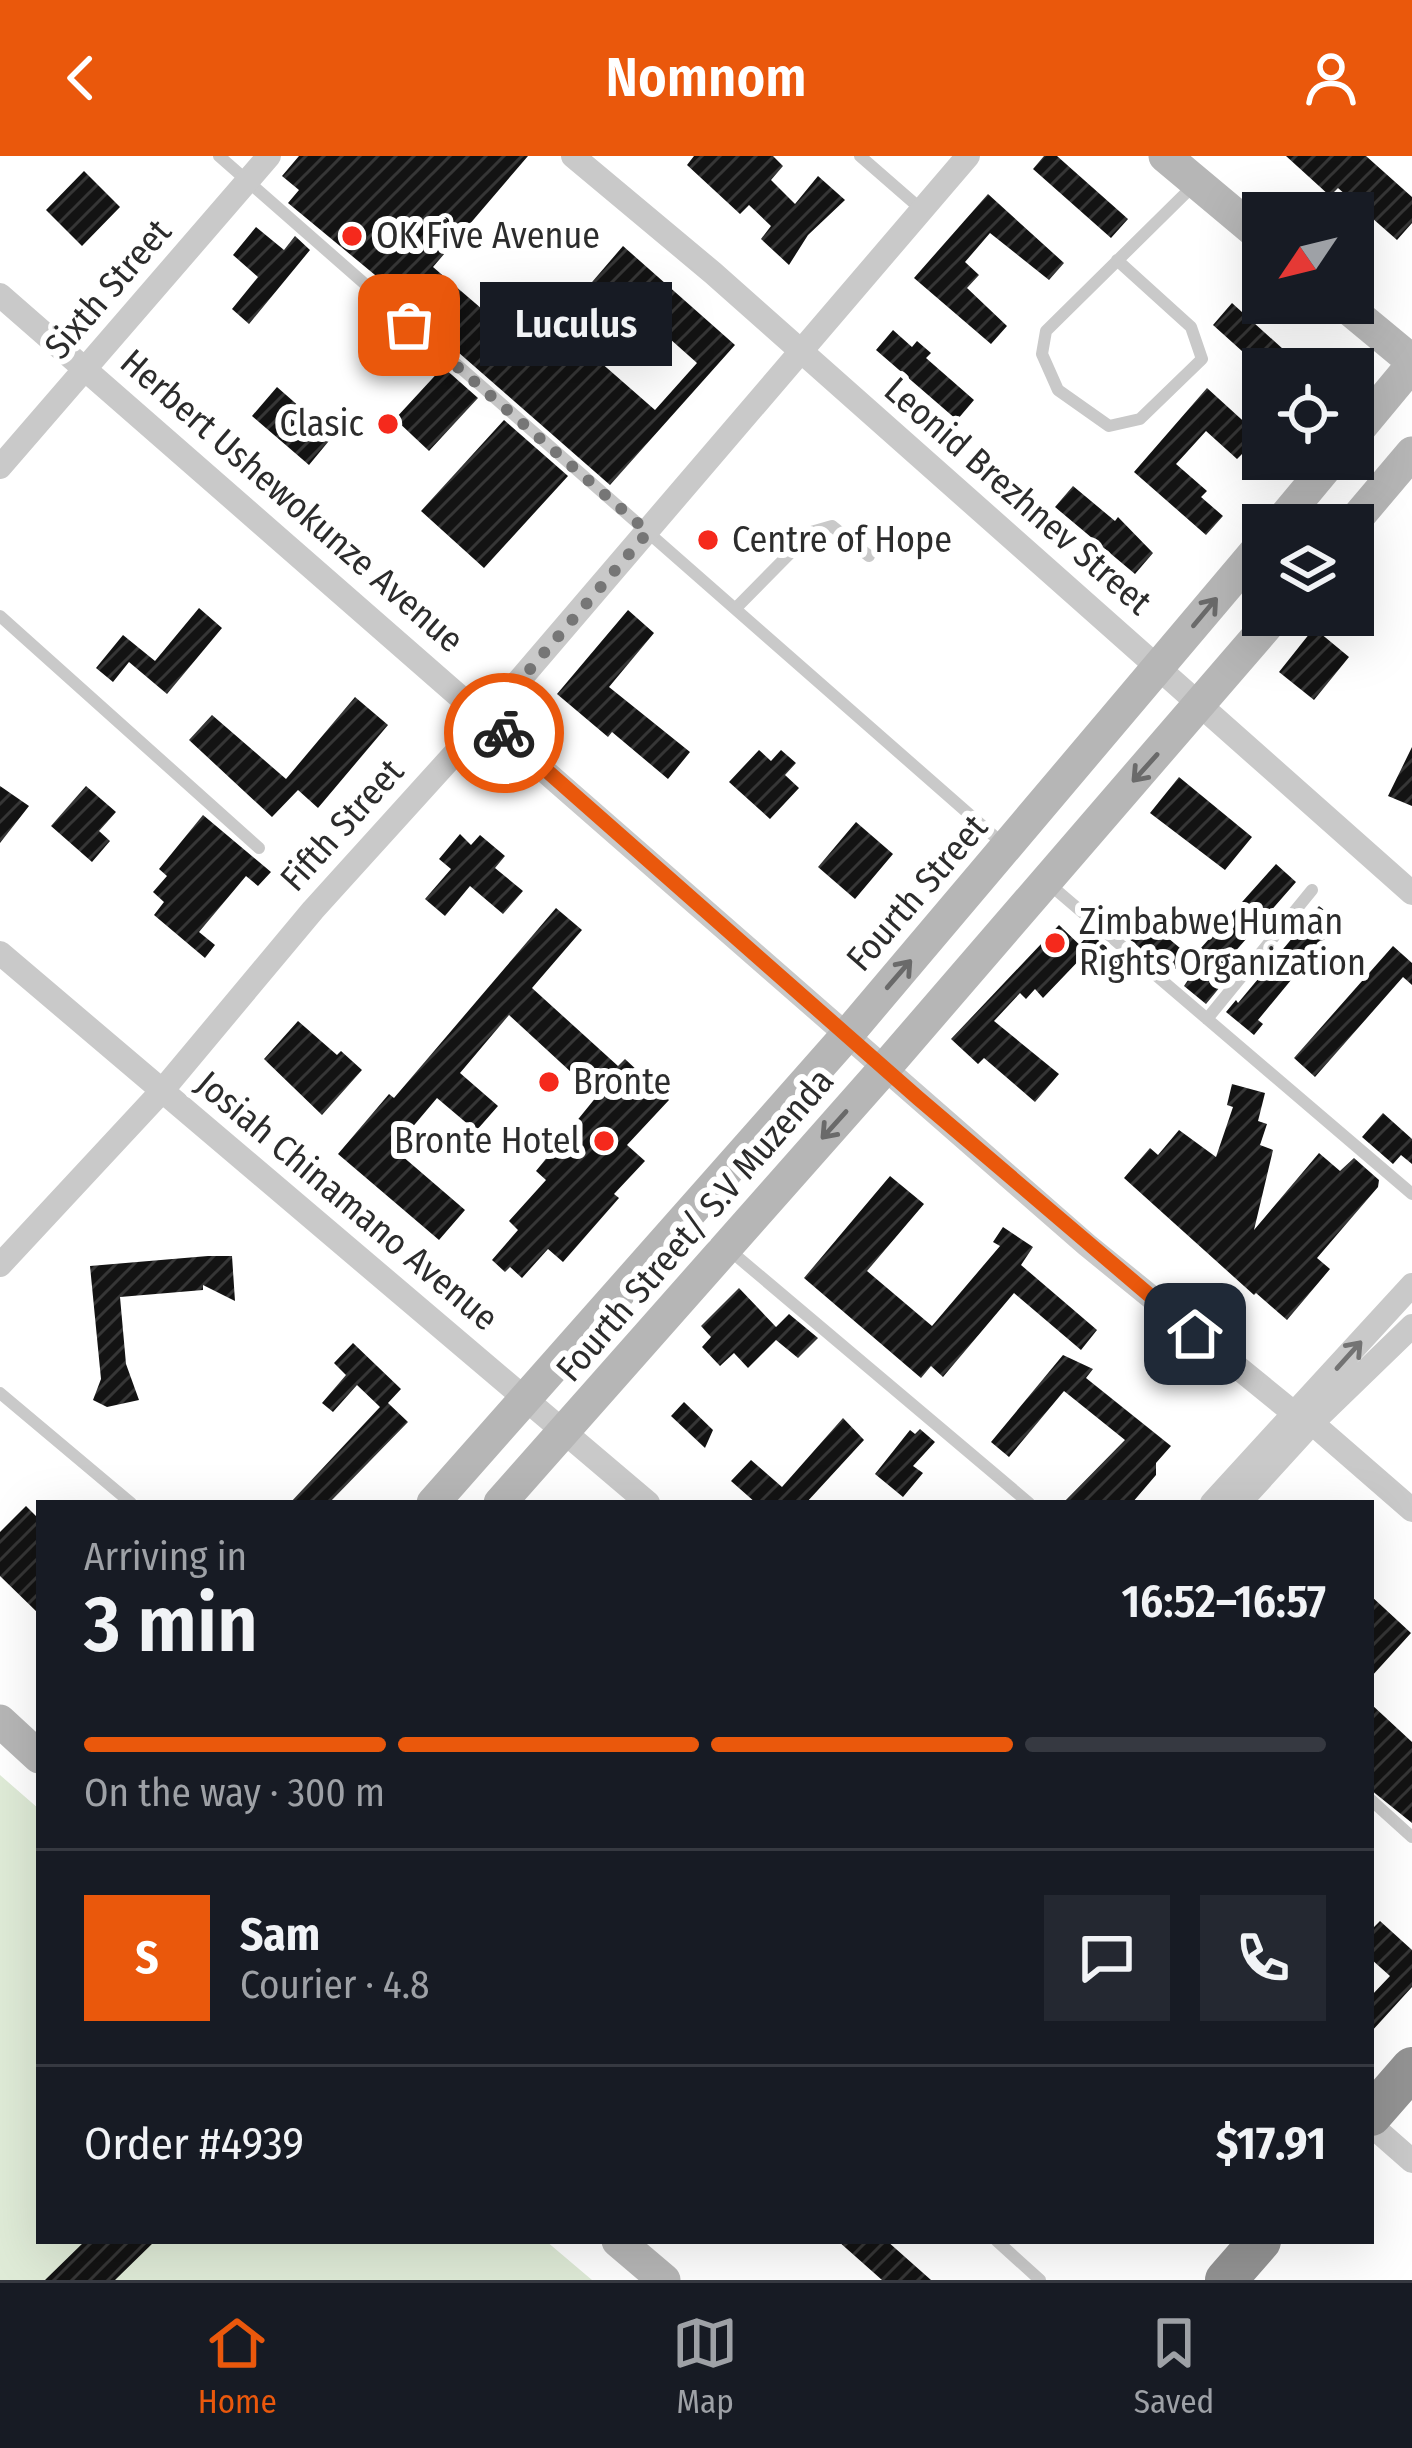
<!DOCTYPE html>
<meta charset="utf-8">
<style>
body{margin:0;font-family:"Fira Sans Condensed",sans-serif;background:#242831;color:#f1f3f6;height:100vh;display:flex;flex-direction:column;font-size:45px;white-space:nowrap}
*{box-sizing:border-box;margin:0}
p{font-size:39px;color:#9ea1a6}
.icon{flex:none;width:66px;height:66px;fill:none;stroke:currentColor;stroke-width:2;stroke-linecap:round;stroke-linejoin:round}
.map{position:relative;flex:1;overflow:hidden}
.details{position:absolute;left:36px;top:1344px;width:1338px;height:744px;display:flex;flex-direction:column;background:#171b24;border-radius:0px;box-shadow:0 12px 48px #0002}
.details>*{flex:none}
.needle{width:78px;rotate:235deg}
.buttons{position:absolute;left:1242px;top:36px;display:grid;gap:24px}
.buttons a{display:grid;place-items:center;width:132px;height:132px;border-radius:0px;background:#171b24;box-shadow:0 12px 48px #0002;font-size:60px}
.pin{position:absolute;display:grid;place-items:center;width:102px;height:102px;color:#fff;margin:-51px;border-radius:24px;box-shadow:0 6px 18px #0006}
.courier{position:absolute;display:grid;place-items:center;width:120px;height:120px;margin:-60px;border:9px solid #ea580c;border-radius:50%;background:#fff;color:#222;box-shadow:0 3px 15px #0007}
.bubble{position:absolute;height:84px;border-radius:0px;background:#171b24;box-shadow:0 12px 48px #0002;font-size:39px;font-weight:600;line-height:84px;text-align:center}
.headline em{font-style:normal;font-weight:600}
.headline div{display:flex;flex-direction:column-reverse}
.headline{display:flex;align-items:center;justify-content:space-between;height:204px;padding:0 48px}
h1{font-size:78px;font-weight:600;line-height:90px}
.bar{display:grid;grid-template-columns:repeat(4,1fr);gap:18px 12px;align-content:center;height:144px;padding:0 48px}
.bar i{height:15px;border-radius:9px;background:#363941}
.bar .selected{background:#ea580c}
.bar p{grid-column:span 4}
.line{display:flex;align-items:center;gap:30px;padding:0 48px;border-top:3px solid #363941}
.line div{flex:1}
.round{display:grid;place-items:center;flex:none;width:126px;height:126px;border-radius:0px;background:#242831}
header{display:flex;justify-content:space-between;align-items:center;height:156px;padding:0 48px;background:#ea580c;color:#fff;font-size:54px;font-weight:600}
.tabs{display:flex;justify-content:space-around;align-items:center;height:168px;border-top:3px solid #363941;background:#171b24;font-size:33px;color:#9ea1a6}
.tabs a{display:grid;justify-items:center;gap:6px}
.tabs .selected{color:#ea580c}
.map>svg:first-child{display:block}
.pitch{fill:#dfebd7}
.building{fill:url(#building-hatch);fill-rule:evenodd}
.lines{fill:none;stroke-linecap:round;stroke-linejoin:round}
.lane{stroke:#c9c9c9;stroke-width:12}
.street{stroke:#c9c9c9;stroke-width:24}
.secondary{stroke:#b6b6b6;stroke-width:33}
.highway{stroke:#939393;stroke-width:42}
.oneway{stroke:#6a6a6a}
.oneway2{stroke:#737373}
.done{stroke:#767676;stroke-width:12;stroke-dasharray:0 21.6}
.route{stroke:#ea580c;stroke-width:15}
.poi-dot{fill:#f5291c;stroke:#fff;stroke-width:4.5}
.labels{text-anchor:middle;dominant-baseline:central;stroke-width:12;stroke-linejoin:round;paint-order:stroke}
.poi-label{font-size:36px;fill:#2c2c2c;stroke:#fff;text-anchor:start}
.street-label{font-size:36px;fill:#2c2c2c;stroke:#fff}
</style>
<header><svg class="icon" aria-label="back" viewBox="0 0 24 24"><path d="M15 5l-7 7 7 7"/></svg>Nomnom<svg class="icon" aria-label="person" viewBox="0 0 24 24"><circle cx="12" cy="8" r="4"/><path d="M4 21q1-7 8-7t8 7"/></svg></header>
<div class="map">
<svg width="1412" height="2124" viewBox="0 0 1412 2124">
<defs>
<pattern id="building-hatch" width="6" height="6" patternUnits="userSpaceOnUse" patternTransform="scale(3)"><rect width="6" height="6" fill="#131313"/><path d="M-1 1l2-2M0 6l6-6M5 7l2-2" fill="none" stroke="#363636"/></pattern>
</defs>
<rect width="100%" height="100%" fill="#fff"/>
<path class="pitch" d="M 0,1619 L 39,1653 L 39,2085 L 546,2085 L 592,2124 L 0,2124 Z"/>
<path class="building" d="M 299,0 L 528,0 L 433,111 L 532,196 L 623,90 L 735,189 L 610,329 L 395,141 L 398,138 L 288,47 L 299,34 L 282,20 ZM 633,150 L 697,207 L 655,254 L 591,198 Z
M 694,0 L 773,0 L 783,10 L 771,24 L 795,48 L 818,20 L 845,44 L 808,79 L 789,109 L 761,83 L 771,70 L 749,49 L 740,58 L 687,9 Z
M 1044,0 L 1057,0 L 1128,63 L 1111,82 L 1033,13 Z
M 1286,0 L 1366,0 L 1412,41 L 1412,67 L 1397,84 L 1338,32 L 1330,40 Z
M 84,15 L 120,51 L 82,90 L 46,54 Z
M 988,38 L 1064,107 L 1049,124 L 990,77 L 965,106 L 979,119 L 967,132 L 1007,170 L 991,188 L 914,122 Z
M 256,71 L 284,94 L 295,80 L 310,94 L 249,168 L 232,153 L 258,121 L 233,99 Z
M 1232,147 L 1305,213 L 1262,213 L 1213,169 Z
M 893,174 L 912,191 L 917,185 L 931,197 L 926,202 L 974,244 L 957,264 L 876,194 Z
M 443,211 L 478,242 L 429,295 L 395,263 Z
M 277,231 L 333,280 L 309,309 L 252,260 Z
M 1207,232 L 1263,283 L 1263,317 L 1242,298 L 1237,303 L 1206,275 L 1187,296 L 1176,308 L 1207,335 L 1201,341 L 1223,360 L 1206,379 L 1134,316 Z
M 504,264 L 568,320 L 484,412 L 421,355 Z
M 1073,330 L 1115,365 L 1118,361 L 1153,397 L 1135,418 L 1055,351 Z
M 199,452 L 222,472 L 167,538 L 129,506 L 113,526 L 96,512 L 123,479 L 155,505 Z
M 628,454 L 654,477 L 609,531 L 690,596 L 668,623 L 612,576 L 608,581 L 557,538 Z
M 1314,472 L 1349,501 L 1314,544 L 1279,516 Z
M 355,541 L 388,569 L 318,652 L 298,634 L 272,661 L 189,584 L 212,559 L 286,623 Z
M 1412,591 L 1412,650 L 1388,640 Z
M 759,594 L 771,605 L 781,594 L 796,607 L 785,619 L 799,632 L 770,663 L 729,626 Z
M 1179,621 L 1252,681 L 1225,714 L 1150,657 Z
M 0,630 L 29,650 L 0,687 Z
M 86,630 L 116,656 L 99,675 L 110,685 L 92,706 L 51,670 Z
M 203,659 L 271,716 L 258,730 L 246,720 L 199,776 L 215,789 L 205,802 L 154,759 L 164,746 L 153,736 L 167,720 L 159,713 Z
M 856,666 L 893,698 L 855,743 L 818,711 Z
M 460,678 L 471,689 L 480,679 L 505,700 L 495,712 L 523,735 L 503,758 L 470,730 L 445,760 L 425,743 L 451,713 L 439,703 Z
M 1276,708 L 1296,726 L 1211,823 L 1220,831 L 1206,848 L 1184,830 L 1188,824 L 1183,819 L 1150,791 L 1145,796 L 1128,782 L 1144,762 L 1192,802 Z
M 1319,750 L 1339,766 L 1258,864 L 1263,868 L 1254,879 L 1226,856 L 1236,844 L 1238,847 Z
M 556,752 L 582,774 L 532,832 L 618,910 L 625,903 L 669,944 L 627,989 L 645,1005 L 614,1038 L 619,1042 L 563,1106 L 548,1093 L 522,1122 L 510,1111 L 505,1116 L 492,1104 L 518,1074 L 509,1065 L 546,1024 L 536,1015 L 597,940 L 509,859 L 460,917 L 498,950 L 476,975 L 437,942 L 394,993 L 465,1054 L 439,1084 L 338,998 L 389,938 L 394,942 Z
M 1059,769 L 1087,796 L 1043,842 L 1035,833 L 1026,843 L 1020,837 L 994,865 L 1059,918 L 1035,946 L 984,902 L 978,908 L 951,883 Z
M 1090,777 L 1131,812 L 1123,822 L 1081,787 Z
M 1393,790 L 1412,807 L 1412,829 L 1403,821 L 1315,921 L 1294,902 Z
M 298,865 L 337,899 L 341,895 L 362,914 L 322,959 L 264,903 Z
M 1232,928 L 1265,937 L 1258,965 L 1267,968 L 1260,989 L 1273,994 L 1254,1074 L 1319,997 L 1340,1015 L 1354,1002 L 1379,1024 L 1378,1031 L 1317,1102 L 1330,1113 L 1287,1164 L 1256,1137 L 1254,1139 L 1124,1022 L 1150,992 L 1158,999 L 1179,974 L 1216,1001 L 1233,951 L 1227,949 Z
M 1383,957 L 1412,983 L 1412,1008 L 1401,999 L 1393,1008 L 1362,981 Z
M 890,1020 L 924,1048 L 867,1115 L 932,1170 L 1000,1090 L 993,1086 L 1003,1071 L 1033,1091 L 1021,1109 L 1097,1174 L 1081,1194 L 1014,1137 L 943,1221 L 931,1210 L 921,1222 L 804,1122 Z
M 208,1100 L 232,1100 L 235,1145 L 203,1129 L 203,1134 L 120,1141 L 126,1208 L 139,1244 L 107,1251 L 93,1244 L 101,1223 L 90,1110 Z
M 739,1132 L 776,1171 L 789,1158 L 818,1182 L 798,1202 L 776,1184 L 748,1212 L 734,1197 L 720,1210 L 702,1191 L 711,1181 L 701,1170 Z
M 353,1187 L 401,1233 L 388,1247 L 408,1266 L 329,1347 L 290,1347 L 380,1251 L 357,1229 L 333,1256 L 322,1247 L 346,1219 L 334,1207 Z
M 1063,1199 L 1093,1213 L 1086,1222 L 1171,1290 L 1156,1307 L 1156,1319 L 1132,1347 L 1063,1347 L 1125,1284 L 1064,1235 L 1009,1301 L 991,1286 Z
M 684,1246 L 713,1274 L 705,1292 L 671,1260 Z
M 843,1262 L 864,1284 L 806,1347 L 756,1347 L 731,1325 L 751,1304 L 782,1331 Z
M 920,1273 L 935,1286 L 913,1310 L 923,1317 L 903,1341 L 875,1318 L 910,1274 L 915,1278 Z
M 26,1350 L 39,1363 L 39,1458 L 0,1420 L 0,1376 Z
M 1371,1440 L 1411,1477 L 1371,1521 Z
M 1371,1548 L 1412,1586 L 1412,1667 L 1371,1634 Z
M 1380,1765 L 1412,1794 L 1412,1831 L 1371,1876 L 1371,1840 L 1390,1820 L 1371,1803 L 1371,1774 Z
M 85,2085 L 155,2085 L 115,2124 L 45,2124 Z
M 838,2085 L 887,2085 L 931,2124 L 882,2124 Z"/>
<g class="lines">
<path class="lane" d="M 219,0 L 1002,687
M 860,0 L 922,54
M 1117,104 L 1191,171 L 1202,203 L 1140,263 L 1109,270 L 1058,234 L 1042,198 L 1046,175 L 1196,27
M 737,451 L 811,376 L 832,370 L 869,400
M 0,460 L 259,692
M 1048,727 L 1412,1038
M 1207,863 L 1312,734
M 727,1092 L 1029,1347
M 0,1237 L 131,1347
M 1371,1644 L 1412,1681
M 997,2085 L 1040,2124"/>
<path class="street" d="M 573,0 L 713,117 L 1412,737
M 0,139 L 1087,1089 L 1295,1258 L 1312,1267 L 1412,1354
M 0,311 L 269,0
M 0,797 L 648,1347
M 0,1109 L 161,936 L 313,754 L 487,562 L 968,0
M 1212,1347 L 1412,1129
M 1239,1347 L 1312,1267 L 1412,1170
M 1371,1969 L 1412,2005"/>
<path class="secondary" d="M 1165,0 L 1263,82
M 1342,147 L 1412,205
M 1353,280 L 1412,209
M 1278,369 L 1333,303
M 1351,369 L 1412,297
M 433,1347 L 847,879 L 1263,387
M 500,1347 L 884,913 L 1276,459
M 0,1565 L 39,1601
M 618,2085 L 664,2124"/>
<path class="highway" d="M 1371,1959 L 1412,1912
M 1226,2124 L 1260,2085"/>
</g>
<defs><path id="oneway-shaft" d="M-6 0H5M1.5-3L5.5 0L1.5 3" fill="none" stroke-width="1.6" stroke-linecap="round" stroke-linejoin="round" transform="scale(3)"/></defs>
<g class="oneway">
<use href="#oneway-shaft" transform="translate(1205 456) rotate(-50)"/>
<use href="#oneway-shaft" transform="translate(1145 612) rotate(132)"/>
<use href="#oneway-shaft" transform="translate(899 818) rotate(-49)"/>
<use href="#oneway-shaft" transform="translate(834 969) rotate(132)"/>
</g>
<use class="oneway2" href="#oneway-shaft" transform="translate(1349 1199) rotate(-48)"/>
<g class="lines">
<path class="done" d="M 409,169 L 648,376 L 488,562 L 504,577"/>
<path class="route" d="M 504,577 L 918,942 L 1195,1178"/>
</g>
<g class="poi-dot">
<circle cx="352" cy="80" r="12"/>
<circle cx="388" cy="268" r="12"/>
<circle cx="708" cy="384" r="12"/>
<circle cx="1055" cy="787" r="12"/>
<circle cx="549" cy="926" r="12"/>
<circle cx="604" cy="985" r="12"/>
</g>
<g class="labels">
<g class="poi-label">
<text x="376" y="80">OK Five Avenue</text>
<text x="364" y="268" text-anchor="end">Clasic</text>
<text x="732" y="384">Centre of Hope</text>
<text x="1079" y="766">Zimbabwe Human<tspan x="1079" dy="41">Rights Organization</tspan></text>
<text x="573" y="926">Bronte</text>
<text x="580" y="985" text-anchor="end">Bronte Hotel</text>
</g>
<g class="street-label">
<text transform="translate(108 133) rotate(-49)">Sixth Street</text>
<text transform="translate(1018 340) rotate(41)">Leonid Brezhnev Street</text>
<text transform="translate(292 345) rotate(41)">Herbert Ushewokunze Avenue</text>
<text transform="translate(342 669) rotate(-48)">Fifth Street</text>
<text transform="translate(917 737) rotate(-49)">Fourth Street</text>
<text transform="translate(347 1045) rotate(40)">Josiah Chinamano Avenue</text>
<text transform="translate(695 1069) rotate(-49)">Fourth Street/ S.V Muzenda</text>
</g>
</g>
</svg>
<div class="buttons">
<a><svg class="needle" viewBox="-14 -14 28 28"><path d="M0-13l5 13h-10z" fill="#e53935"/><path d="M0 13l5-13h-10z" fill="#9ea1a6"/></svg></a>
<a><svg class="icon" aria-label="locate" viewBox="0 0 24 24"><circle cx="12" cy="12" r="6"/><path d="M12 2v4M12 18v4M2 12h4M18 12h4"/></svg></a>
<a><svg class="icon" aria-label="layers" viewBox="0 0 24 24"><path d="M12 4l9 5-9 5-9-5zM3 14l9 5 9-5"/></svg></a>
</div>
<div class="pin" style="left:409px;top:169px;background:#ea580c"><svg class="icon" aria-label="bag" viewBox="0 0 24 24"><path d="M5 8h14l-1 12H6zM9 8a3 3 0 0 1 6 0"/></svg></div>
<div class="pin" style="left:1195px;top:1178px;background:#1f2937"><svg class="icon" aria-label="home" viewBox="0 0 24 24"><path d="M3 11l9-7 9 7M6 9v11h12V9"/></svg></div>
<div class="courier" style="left:504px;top:577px"><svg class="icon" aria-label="bike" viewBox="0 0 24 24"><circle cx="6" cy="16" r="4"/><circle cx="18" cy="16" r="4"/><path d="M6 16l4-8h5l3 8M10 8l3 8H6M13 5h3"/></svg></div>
<div class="bubble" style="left:480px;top:126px;width:192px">Luculus</div>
<section class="details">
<div class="headline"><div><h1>3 min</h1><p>Arriving in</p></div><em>16:52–16:57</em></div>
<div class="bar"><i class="selected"></i><i class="selected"></i><i class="selected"></i><i></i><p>On the way · 300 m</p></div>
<div class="line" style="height:216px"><b class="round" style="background:#ea580c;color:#fff">S</b><div><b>Sam</b><p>Courier · 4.8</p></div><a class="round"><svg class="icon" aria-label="chat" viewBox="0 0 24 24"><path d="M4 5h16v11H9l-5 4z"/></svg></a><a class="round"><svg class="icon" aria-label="phone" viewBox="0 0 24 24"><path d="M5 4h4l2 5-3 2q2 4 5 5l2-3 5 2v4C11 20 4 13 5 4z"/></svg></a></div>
<div class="line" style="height:156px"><div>Order #4939</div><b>$17.91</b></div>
</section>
</div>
<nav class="tabs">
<a class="selected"><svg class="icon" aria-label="home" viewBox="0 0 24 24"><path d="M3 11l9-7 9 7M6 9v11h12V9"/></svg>Home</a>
<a><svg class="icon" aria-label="map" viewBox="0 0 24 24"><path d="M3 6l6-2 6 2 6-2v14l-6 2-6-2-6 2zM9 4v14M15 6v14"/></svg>Map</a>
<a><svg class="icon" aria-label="saved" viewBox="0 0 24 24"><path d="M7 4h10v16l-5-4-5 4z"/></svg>Saved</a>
</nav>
